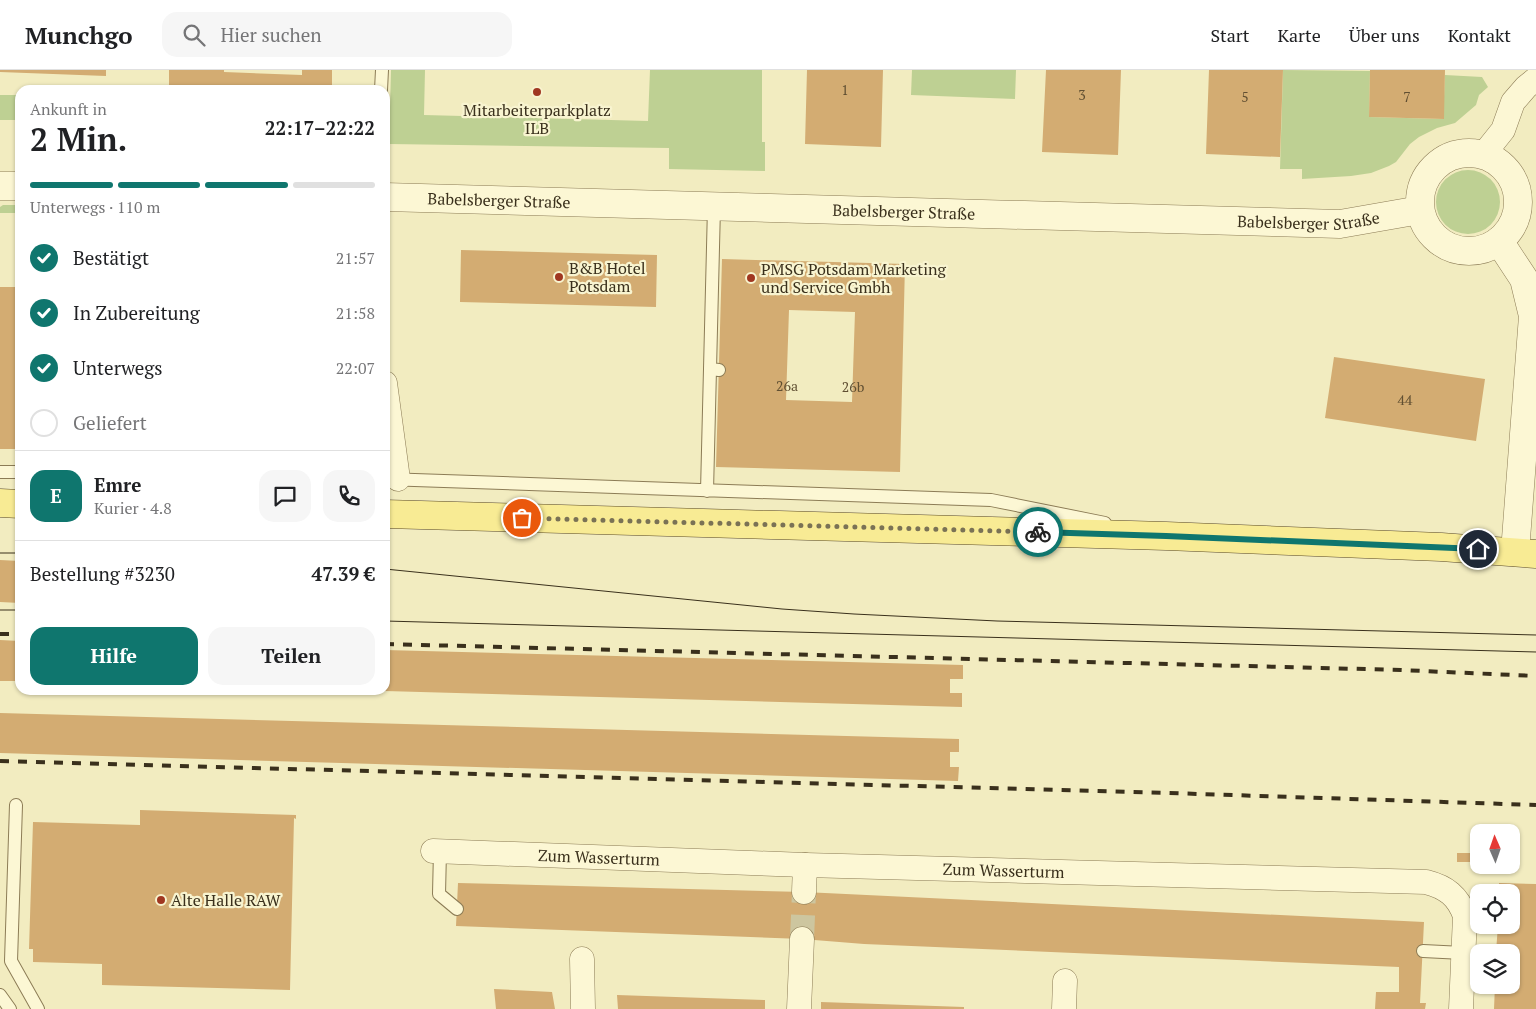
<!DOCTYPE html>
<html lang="de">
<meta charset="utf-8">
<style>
body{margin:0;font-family:"PT Serif",serif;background:#f6f6f6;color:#202124;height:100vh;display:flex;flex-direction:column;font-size:19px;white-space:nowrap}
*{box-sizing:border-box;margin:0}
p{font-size:16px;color:#757577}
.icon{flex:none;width:28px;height:28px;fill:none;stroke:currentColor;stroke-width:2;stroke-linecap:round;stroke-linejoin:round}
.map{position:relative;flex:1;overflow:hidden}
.panel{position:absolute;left:15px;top:15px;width:375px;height:610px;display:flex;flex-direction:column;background:#fff;border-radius:15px;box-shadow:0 1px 4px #0004}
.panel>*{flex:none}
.needle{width:32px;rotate:358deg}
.controls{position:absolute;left:1470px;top:754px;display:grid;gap:10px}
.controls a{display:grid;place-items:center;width:50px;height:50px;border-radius:10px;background:#fff;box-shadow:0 1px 4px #0004;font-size:25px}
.pin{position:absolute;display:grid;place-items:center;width:42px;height:42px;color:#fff;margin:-21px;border:2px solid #fff;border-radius:50%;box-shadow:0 1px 5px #0007}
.courier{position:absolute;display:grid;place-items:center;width:50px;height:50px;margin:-25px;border:4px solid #0f766e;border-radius:50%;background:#fff;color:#222;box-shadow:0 1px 6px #0007}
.headline em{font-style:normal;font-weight:700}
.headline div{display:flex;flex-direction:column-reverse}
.headline{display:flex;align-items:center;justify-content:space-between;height:85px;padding:0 15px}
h1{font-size:32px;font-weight:700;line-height:38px}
.bar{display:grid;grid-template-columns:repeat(4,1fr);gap:8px 5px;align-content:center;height:60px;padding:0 15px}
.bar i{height:6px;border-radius:4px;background:#e0e0e0}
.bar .selected{background:#0f766e}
.bar p{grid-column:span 4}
.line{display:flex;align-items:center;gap:12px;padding:0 15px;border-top:1px solid #e0e0e0}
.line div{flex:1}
.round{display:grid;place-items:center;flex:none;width:52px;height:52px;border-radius:15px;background:#f6f6f6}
ol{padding:0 15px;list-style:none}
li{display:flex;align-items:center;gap:15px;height:55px}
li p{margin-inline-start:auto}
li .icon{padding:5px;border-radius:50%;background:#0f766e;color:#fff;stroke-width:4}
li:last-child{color:#757577}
li i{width:28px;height:28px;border:2px solid #e0e0e0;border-radius:50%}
.button{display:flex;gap:10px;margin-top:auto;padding:10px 15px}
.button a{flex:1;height:58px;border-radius:15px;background:#0f766e;color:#fff;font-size:20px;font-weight:700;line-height:58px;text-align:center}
.button a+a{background:#f6f6f6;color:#202124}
header{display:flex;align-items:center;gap:30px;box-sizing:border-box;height:70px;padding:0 25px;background:#fff;border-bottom:1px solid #e0e0e0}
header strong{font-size:24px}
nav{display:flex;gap:28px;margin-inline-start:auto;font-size:18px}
.search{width:350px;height:45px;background:#f6f6f6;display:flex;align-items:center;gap:12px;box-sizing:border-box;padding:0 18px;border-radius:15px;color:#757577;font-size:19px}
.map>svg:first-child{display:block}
.green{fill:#bed093}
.building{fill:#d3ac72;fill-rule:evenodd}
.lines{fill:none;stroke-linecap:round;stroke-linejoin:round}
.minor-tunnel{stroke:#cdc69f;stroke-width:24;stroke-dasharray:24 12;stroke-linecap:butt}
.service-casing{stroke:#8c7c56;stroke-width:14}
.minor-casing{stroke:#8c7c56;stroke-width:25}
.tertiary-casing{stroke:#8c7c56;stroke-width:29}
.primary-casing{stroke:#59492b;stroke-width:29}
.service{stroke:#fcf7d4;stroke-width:12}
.minor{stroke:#fcf7d4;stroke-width:24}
.tertiary{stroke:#fcf7d4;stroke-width:28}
.primary{stroke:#f8eb94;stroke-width:28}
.tram{stroke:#3a301c;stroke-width:1}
.rail{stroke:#3a301c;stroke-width:4;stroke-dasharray:9 9;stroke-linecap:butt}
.done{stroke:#7a7255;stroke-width:5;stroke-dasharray:0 9}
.route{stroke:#0f766e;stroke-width:6}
.poi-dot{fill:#a03721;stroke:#f8f4d0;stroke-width:2}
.labels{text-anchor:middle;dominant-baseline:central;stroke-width:4.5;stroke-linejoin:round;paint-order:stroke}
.number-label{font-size:14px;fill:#604f32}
.poi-label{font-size:16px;fill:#3a301c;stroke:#f8f4d0;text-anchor:start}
.street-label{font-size:16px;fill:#3a301c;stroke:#f8f4d0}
</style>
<header>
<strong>Munchgo</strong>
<div class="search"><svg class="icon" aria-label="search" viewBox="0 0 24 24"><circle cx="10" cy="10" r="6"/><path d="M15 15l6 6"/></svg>Hier suchen</div>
<nav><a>Start</a><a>Karte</a><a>Über uns</a><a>Kontakt</a></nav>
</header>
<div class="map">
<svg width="1536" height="939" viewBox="0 0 1536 939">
<rect width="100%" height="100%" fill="#f2ecc0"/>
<path class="green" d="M 391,0 L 425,0 L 424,45 L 648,51 L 650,0 L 762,0 L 762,72 L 765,72 L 765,101 L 669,99 L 669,78 L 389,74 Z
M 912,0 L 1016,0 L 1015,29 L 911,25 Z
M 1283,0 L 1370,1 L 1369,47 L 1443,49 L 1445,5 L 1482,7 L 1488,17 L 1479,25 L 1476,35 L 1455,53 L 1437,58 L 1419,67 L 1410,74 L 1396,92 L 1389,96 L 1371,103 L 1351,106 L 1302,109 L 1302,99 L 1280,99 Z
M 0,25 L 20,25 L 20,50 L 0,50 Z
M1436 132a32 32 0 1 1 64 0a32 32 0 1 1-64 0Z
M 3,135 L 20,135 L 20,143 L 0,143 L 0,137 Z"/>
<path class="building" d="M 0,0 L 106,0 L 106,6 L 0,2 Z
M 169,0 L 224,0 L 224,2 L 302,5 L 302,0 L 332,0 L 332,20 L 169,20 Z
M 807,0 L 883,0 L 881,77 L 805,74 Z
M 1046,0 L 1121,0 L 1118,85 L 1042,82 Z
M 1209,0 L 1283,0 L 1280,87 L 1206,84 Z
M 1370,0 L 1445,0 L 1444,49 L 1369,47 Z
M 461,180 L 657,185 L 656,237 L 460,232 Z
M 722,189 L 905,194 L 900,402 L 716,397 ZM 789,240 L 855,242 L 852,332 L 786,330 Z
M 0,217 L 20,217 L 20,379 L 0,379 Z
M 1334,287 L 1485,309 L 1476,371 L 1325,348 Z
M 0,490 L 20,491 L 20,533 L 0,532 Z
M 0,570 L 20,571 L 20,611 L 0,611 Z
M 385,580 L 963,595 L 963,609 L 950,609 L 950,623 L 962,623 L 962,637 L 385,621 Z
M 0,643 L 959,669 L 959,682 L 950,682 L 950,697 L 959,697 L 958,711 L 0,683 Z
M 140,740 L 296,745 L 296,749 L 294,748 L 290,920 L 102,915 L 102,894 L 33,892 L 33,879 L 29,879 L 33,752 L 140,755 Z
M 1457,783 L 1471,783 L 1471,792 L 1457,792 Z
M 458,813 L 804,822 L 1424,852 L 1420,933 L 1426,933 L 1425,939 L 1375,939 L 1376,922 L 1399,922 L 1399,897 L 864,874 L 802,869 L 456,856 Z
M 1499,813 L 1536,814 L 1536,939 L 1494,939 L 1495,915 L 1511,915 L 1511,882 L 1496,882 L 1498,855 L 1511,855 L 1511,822 L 1499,822 Z
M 494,919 L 552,922 L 555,939 L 496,939 Z
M 617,925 L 765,930 L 765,939 L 618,939 Z
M 821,932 L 964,937 L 964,939 L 821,939 Z"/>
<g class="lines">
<path class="minor-tunnel" d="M 802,869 L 804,822"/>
<g class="service-casing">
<path id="service" d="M 381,20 L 382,0
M 714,137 L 710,299 L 719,300
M 0,402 L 20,402
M 385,409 L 991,430 L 1105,453
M 707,421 L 710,299
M 16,735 L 11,891 L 38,939
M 440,781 L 439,824 L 457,839
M 1423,881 L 1463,883
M 0,925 L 10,939"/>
</g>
<g class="minor-casing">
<g id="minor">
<path d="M 1483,85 L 1503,60 L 1513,32 L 1526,17 L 1536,9"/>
<path d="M 385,313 L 398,409"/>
<path id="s1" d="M 433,781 L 805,795 L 1426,812 C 1446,817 1458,826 1465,846 L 1461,939"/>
<path d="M 804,822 L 805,795"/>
<path d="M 582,889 L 583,939"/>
<path d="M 799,939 L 802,869"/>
<path d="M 1064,939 L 1065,911"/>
</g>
</g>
<g class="tertiary-casing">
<g id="tertiary">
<circle cx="1469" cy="132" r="49"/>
<path d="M 0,116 L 20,116"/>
<path id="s2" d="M 385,127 L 1340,154 L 1420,140"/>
<path d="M 1499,171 L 1524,209 L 1533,246 L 1515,482"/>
</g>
</g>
<g class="primary-casing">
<path id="primary" d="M 0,433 L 20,434
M 385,444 L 1166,466 L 1441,477 L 1536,484"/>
</g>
<use href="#service" class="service"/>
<use href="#minor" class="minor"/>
<use href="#tertiary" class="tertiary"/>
<use href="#primary" class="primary"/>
<path class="tram" d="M 0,483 L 20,483
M 385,499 L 782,539 L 854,544 L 997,551 L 1536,565
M 0,540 L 20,540
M 385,551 L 1536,582"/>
<path class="rail" d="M 0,564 L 20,564
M 385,574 L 1401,600 L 1536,606
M 0,691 L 1169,723 L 1536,735"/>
</g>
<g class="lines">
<path class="done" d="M 522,448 L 1038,462"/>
<path class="route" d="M 1038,462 L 1166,466 L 1478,479"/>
</g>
<g class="poi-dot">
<circle cx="537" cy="22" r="5"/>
<circle cx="559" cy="207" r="5"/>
<circle cx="751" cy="208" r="5"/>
<circle cx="161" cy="830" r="5"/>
</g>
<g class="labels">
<g class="number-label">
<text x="845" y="19">1</text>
<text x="1082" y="24">3</text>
<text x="1245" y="26">5</text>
<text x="1407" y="26">7</text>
<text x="787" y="315">26a</text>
<text x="853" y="316">26b</text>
<text x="1405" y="329">44</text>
</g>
<g class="poi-label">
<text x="537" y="40" text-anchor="middle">Mitarbeiterparkplatz<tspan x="537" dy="18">ILB</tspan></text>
<text x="569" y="198">B&amp;B Hotel<tspan x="569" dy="18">Potsdam</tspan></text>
<text x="761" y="199">PMSG Potsdam Marketing<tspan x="761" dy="18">und Service Gmbh</tspan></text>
<text x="171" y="830">Alte Halle RAW</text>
</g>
<g class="street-label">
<text stroke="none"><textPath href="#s2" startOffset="114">Babelsberger Straße</textPath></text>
<text stroke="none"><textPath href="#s2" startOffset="519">Babelsberger Straße</textPath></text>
<text stroke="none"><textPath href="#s2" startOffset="924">Babelsberger Straße</textPath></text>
<text stroke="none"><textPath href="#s1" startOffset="166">Zum Wasserturm</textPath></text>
<text stroke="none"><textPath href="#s1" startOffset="571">Zum Wasserturm</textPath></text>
</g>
</g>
</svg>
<div class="controls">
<a><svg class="needle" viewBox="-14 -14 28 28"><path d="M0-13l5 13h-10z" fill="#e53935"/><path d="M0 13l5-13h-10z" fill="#757577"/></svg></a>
<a><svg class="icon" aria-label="locate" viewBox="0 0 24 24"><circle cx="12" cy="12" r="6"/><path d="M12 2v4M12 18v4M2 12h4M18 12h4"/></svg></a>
<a><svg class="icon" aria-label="layers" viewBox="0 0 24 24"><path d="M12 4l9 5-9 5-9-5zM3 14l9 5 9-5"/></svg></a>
</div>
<div class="pin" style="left:522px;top:448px;background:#ea580c"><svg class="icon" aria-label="bag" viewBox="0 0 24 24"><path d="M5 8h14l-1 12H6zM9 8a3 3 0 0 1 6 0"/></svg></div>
<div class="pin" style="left:1478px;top:479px;background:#1f2937"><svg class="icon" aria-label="home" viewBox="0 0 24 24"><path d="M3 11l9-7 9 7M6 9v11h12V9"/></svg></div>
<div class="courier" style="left:1038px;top:462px"><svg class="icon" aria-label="bike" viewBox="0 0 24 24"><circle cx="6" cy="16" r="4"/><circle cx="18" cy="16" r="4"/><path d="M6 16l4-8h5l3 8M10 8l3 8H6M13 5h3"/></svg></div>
<section class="panel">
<div class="headline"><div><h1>2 Min.</h1><p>Ankunft in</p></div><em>22:17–22:22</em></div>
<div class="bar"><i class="selected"></i><i class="selected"></i><i class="selected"></i><i></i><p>Unterwegs · 110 m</p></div>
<ol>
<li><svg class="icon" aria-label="check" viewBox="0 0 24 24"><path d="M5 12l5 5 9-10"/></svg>Bestätigt<p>21:57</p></li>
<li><svg class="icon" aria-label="check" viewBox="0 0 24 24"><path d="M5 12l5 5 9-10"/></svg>In Zubereitung<p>21:58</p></li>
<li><svg class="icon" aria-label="check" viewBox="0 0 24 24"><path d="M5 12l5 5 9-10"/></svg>Unterwegs<p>22:07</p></li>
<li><i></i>Geliefert</li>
</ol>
<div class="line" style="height:90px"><b class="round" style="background:#0f766e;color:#fff">E</b><div><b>Emre</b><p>Kurier · 4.8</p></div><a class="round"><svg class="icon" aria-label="chat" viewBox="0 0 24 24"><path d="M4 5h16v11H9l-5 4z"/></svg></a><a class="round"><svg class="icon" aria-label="phone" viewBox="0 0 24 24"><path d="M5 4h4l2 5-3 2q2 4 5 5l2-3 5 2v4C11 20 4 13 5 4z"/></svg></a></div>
<div class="line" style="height:65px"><div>Bestellung #3230</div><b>47.39 €</b></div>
<div class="button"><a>Hilfe</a><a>Teilen</a></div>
</section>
</div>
